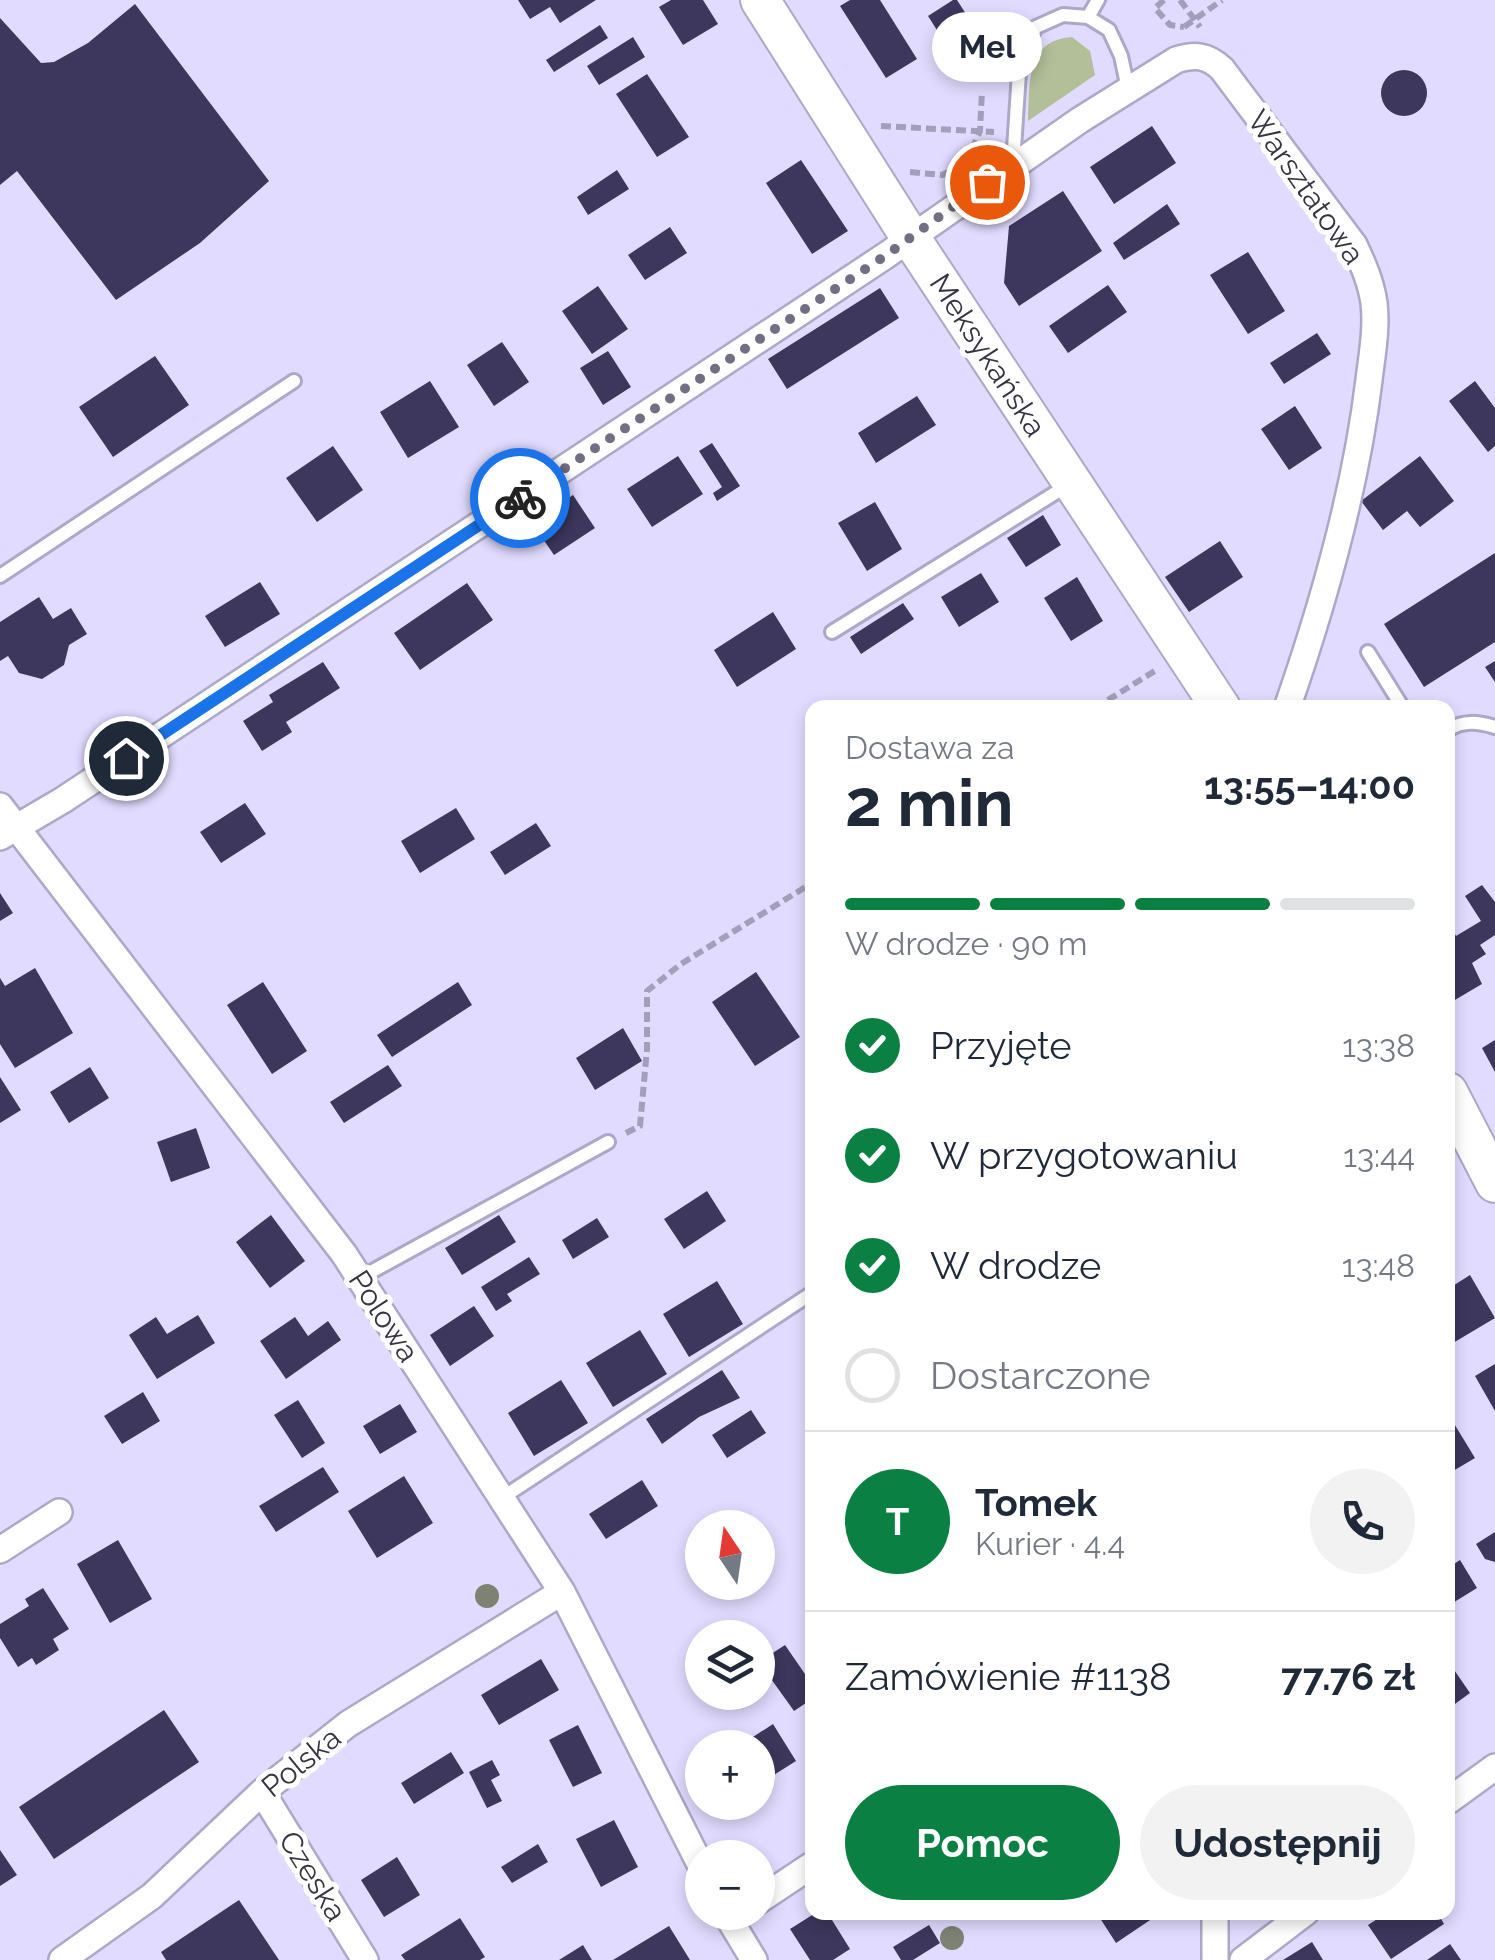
<!DOCTYPE html>
<html lang="pl">
<meta charset="utf-8">
<style>
body{margin:0;font-family:Raleway,sans-serif;background:#f2f2f3;color:#1f2937;height:100vh;display:flex;flex-direction:column;font-size:38px;white-space:nowrap}
*{box-sizing:border-box;margin:0}
p{font-size:32px;color:#747a83}
.icon{flex:none;width:55px;height:55px;fill:none;stroke:currentColor;stroke-width:2;stroke-linecap:round;stroke-linejoin:round}
.map{position:relative;flex:1;overflow:hidden}
.panel{position:absolute;left:805px;top:700px;width:650px;height:1220px;display:flex;flex-direction:column;background:#fff;border-radius:20px;box-shadow:0 5px 15px #0003}
.panel>*{flex:none}
.needle{width:65px;rotate:347deg}
.controls{position:absolute;left:685px;top:1510px;display:grid;gap:20px}
.controls a{display:grid;place-items:center;width:90px;height:90px;border-radius:50%;background:#fff;box-shadow:0 5px 15px #0003;font-size:50px}
.pin{position:absolute;display:grid;place-items:center;width:85px;height:85px;color:#fff;margin:-42px;border:5px solid #fff;border-radius:50%;box-shadow:0 2px 10px #0007}
.courier{position:absolute;display:grid;place-items:center;width:100px;height:100px;margin:-50px;border:8px solid #1a73e8;border-radius:50%;background:#fff;color:#222;box-shadow:0 2px 12px #0007}
.bubble{position:absolute;height:70px;border-radius:35px;background:#fff;box-shadow:0 5px 15px #0003;font-size:32px;font-weight:700;line-height:70px;text-align:center}
.overview em{font-style:normal;font-weight:700}
.overview div{display:flex;flex-direction:column-reverse}
.overview{display:flex;align-items:center;justify-content:space-between;height:170px;padding:0 40px}
h1{font-size:65px;font-weight:700;line-height:75px}
.bar{display:grid;grid-template-columns:repeat(4,1fr);gap:15px 10px;align-content:center;height:120px;padding:0 40px}
.bar i{height:12px;border-radius:8px;background:#e0e1e3}
.bar .selected{background:#0b8043}
.bar p{grid-column:span 4}
.line{display:flex;align-items:center;gap:25px;padding:0 40px;border-top:2px solid #e0e1e3}
.line div{flex:1}
.round{display:grid;place-items:center;flex:none;width:105px;height:105px;border-radius:52px;background:#f2f2f3}
ol{padding:0 40px;list-style:none}
li{display:flex;align-items:center;gap:30px;height:110px}
li p{margin-inline-start:auto}
li .icon{padding:10px;border-radius:50%;background:#0b8043;color:#fff;stroke-width:4}
li:last-child{color:#747a83}
li i{width:55px;height:55px;border:5px solid #e0e1e3;border-radius:50%}
.button{display:flex;gap:20px;margin-top:auto;padding:20px 40px}
.button a{flex:1;height:115px;border-radius:60px;background:#0b8043;color:#fff;font-size:40px;font-weight:700;line-height:115px;text-align:center}
.button a+a{background:#f2f2f3;color:#1f2937}
.map>svg:first-child{display:block}
.green{fill:#b2bf98}
.building{fill:#3d365d}
.lines{fill:none;stroke-linecap:round;stroke-linejoin:round}
.lane-casing{stroke:#aca8c8;stroke-width:18}
.street-casing{stroke:#aca8c8;stroke-width:30}
.secondary-casing{stroke:#aca8c8;stroke-width:42}
.path{stroke:#a39fba;stroke-width:6;stroke-dasharray:10 5;stroke-linecap:butt}
.lane{stroke:#fff;stroke-width:12}
.street{stroke:#fff;stroke-width:25}
.secondary{stroke:#fff;stroke-width:38}
.path-bridge{stroke:#a39fba;stroke-width:6;stroke-dasharray:10 5;stroke-linecap:butt}
.tree{fill:#7e8273}
.done{stroke:#726f84;stroke-width:10;stroke-dasharray:0 18}
.route{stroke:#1a73e8;stroke-width:12}
.labels{text-anchor:middle;dominant-baseline:central;stroke-width:10;stroke-linejoin:round;paint-order:stroke}
.street-label{font-size:30px;fill:#363441;stroke:#fff}
</style>
<div class="map">
<svg width="1495" height="1960" viewBox="0 0 1495 1960">
<rect width="100%" height="100%" fill="#e1dcff"/>
<path class="green" d="M 1072,37 L 1090,51 L 1095,75 L 1028,121 C 1030,85 1025,40 1072,37 Z"/>
<path class="building" d="M 518,0 L 596,0 L 560,23 L 550,7 L 530,19 Z
M 671,0 L 703,0 L 718,24 L 683,45 L 659,7 Z
M 850,0 L 880,0 L 917,59 L 886,78 L 840,6 Z
M 953,0 L 957,0 L 975,28 L 947,46 L 928,16 Z
M 135,4 L 269,181 L 200,243 L 116,300 L 17,171 L 0,185 L 0,18 L 41,63 L 54,62 L 88,43 Z
M 600,25 L 608,38 L 554,72 L 546,60 Z
M 633,37 L 645,57 L 599,85 L 587,66 Z
M1381 93a23 23 0 1 1 46 0a23 23 0 1 1-46 0Z
M 647,74 L 689,137 L 657,157 L 616,94 Z
M 1152,126 L 1176,163 L 1114,204 L 1090,167 Z
M 801,160 L 848,231 L 812,254 L 766,183 Z
M 617,170 L 629,189 L 588,215 L 577,197 Z
M 1063,191 L 1102,251 L 1019,306 L 1004,283 L 1009,226 Z
M 1167,204 L 1180,224 L 1124,260 L 1113,243 Z
M 670,227 L 687,253 L 645,280 L 628,255 Z
M 1248,252 L 1285,311 L 1248,334 L 1210,275 Z
M 1108,285 L 1127,312 L 1068,353 L 1049,326 Z
M 598,286 L 628,329 L 592,354 L 562,311 Z
M 880,288 L 899,318 L 787,389 L 768,359 Z
M 1317,333 L 1331,354 L 1284,384 L 1270,363 Z
M 502,342 L 529,382 L 494,406 L 467,365 Z
M 608,351 L 631,387 L 603,405 L 580,368 Z
M 155,356 L 189,405 L 113,457 L 79,407 Z
M 430,381 L 459,427 L 408,458 L 380,412 Z
M 1475,381 L 1495,408 L 1495,446 L 1488,452 L 1449,401 Z
M 917,396 L 936,425 L 876,463 L 858,433 Z
M 1295,406 L 1322,448 L 1289,470 L 1261,429 Z
M 712,443 L 740,486 L 717,501 L 713,493 L 722,487 L 699,451 Z
M 333,446 L 363,490 L 317,522 L 286,478 Z
M 678,456 L 703,494 L 652,527 L 627,489 Z
M 1420,456 L 1454,501 L 1420,527 L 1407,511 L 1383,530 L 1361,501 Z
M 573,495 L 595,528 L 554,555 L 532,523 Z
M 875,502 L 902,549 L 867,571 L 838,523 Z
M 1043,515 L 1061,545 L 1026,567 L 1007,538 Z
M 1220,541 L 1243,577 L 1189,612 L 1165,577 Z
M 1495,553 L 1495,642 L 1424,687 L 1384,624 Z
M 981,573 L 999,602 L 959,627 L 941,597 Z
M 1077,577 L 1103,621 L 1071,641 L 1044,598 Z
M 260,582 L 280,614 L 225,647 L 205,616 Z
M 467,583 L 493,620 L 420,670 L 394,633 Z
M 39,597 L 53,619 L 71,608 L 87,634 L 69,645 L 64,665 L 42,679 L 19,673 L 8,656 L 0,661 L 0,622 Z
M 903,603 L 914,619 L 861,654 L 850,637 Z
M 773,612 L 796,649 L 737,687 L 714,650 Z
M 1495,661 L 1495,682 L 1485,667 Z
M 323,662 L 340,688 L 286,722 L 292,732 L 262,751 L 243,721 L 273,702 L 269,695 Z
M 245,803 L 266,834 L 221,863 L 200,832 Z
M 456,808 L 475,839 L 420,873 L 401,841 Z
M 536,823 L 551,846 L 505,875 L 490,852 Z
M 1482,885 L 1495,902 L 1495,935 L 1480,945 L 1486,954 L 1472,963 L 1482,984 L 1448,1004 L 1448,923 L 1456,936 L 1481,921 L 1465,896 Z
M 0,893 L 13,913 L 0,921 Z
M 35,968 L 73,1033 L 15,1068 L 0,1044 L 0,978 L 5,986 Z
M 756,972 L 800,1037 L 755,1066 L 712,1002 Z
M 263,982 L 307,1051 L 272,1074 L 227,1005 Z
M 458,982 L 472,1005 L 392,1057 L 377,1035 Z
M 623,1028 L 642,1061 L 595,1090 L 576,1058 Z
M 1495,1040 L 1495,1072 L 1482,1048 Z
M 388,1065 L 402,1086 L 344,1123 L 330,1102 Z
M 90,1067 L 109,1098 L 69,1123 L 50,1092 Z
M 0,1077 L 21,1110 L 0,1123 Z
M 196,1128 L 210,1168 L 171,1182 L 157,1142 Z
M 707,1191 L 726,1221 L 684,1249 L 664,1219 Z
M 271,1215 L 305,1261 L 270,1288 L 236,1242 Z
M 499,1215 L 516,1242 L 462,1275 L 445,1248 Z
M 597,1218 L 609,1237 L 573,1259 L 562,1240 Z
M 529,1257 L 540,1274 L 507,1294 L 512,1301 L 496,1311 L 481,1287 Z
M 1470,1275 L 1495,1318 L 1453,1343 L 1448,1332 L 1448,1289 Z
M 717,1281 L 743,1324 L 689,1357 L 663,1314 Z
M 474,1306 L 494,1336 L 450,1366 L 430,1335 Z
M 198,1315 L 215,1343 L 157,1379 L 129,1335 L 156,1317 L 167,1334 Z
M 295,1317 L 308,1336 L 328,1321 L 341,1340 L 286,1379 L 260,1341 Z
M 640,1330 L 667,1374 L 613,1407 L 586,1363 Z
M 1495,1364 L 1495,1411 L 1475,1376 Z
M 722,1370 L 740,1398 L 699,1417 L 662,1444 L 646,1419 Z
M 561,1380 L 588,1423 L 534,1456 L 508,1413 Z
M 143,1392 L 160,1421 L 122,1444 L 104,1416 Z
M 298,1400 L 325,1443 L 302,1458 L 274,1415 Z
M 400,1404 L 417,1432 L 380,1454 L 363,1426 Z
M 751,1410 L 766,1433 L 727,1458 L 712,1435 Z
M 1450,1417 L 1475,1458 L 1448,1474 L 1448,1419 Z
M 323,1467 L 339,1492 L 276,1532 L 259,1506 Z
M 404,1476 L 433,1523 L 377,1558 L 348,1511 Z
M 642,1480 L 658,1506 L 606,1539 L 589,1514 Z
M 1495,1532 L 1495,1562 L 1485,1559 L 1476,1544 Z
M 118,1540 L 152,1599 L 110,1623 L 77,1564 Z
M 1460,1560 L 1477,1588 L 1451,1604 L 1448,1598 L 1448,1568 Z
M 43,1588 L 69,1629 L 53,1639 L 59,1650 L 36,1665 L 32,1658 L 18,1667 L 0,1638 L 0,1624 L 29,1606 L 25,1599 Z
M 785,1645 L 805,1674 L 812,1669 L 812,1699 L 794,1711 L 759,1662 Z
M 702,1653 L 702,1688 L 688,1661 Z
M 541,1659 L 559,1690 L 499,1725 L 481,1695 Z
M 1448,1661 L 1470,1693 L 1448,1709 Z
M 164,1710 L 199,1762 L 54,1859 L 19,1807 Z
M 773,1724 L 796,1761 L 758,1785 L 758,1748 L 736,1748 Z
M 578,1725 L 602,1773 L 573,1787 L 549,1740 Z
M 451,1752 L 464,1773 L 414,1804 L 401,1783 Z
M 492,1760 L 500,1775 L 491,1780 L 502,1801 L 487,1808 L 469,1772 Z
M 614,1820 L 638,1867 L 601,1887 L 576,1839 Z
M 538,1844 L 548,1862 L 512,1883 L 501,1867 Z
M 0,1850 L 17,1875 L 0,1886 Z
M 397,1857 L 420,1895 L 384,1917 L 361,1880 Z
M 239,1900 L 279,1960 L 166,1960 L 161,1952 Z
M 817,1912 L 827,1912 L 850,1949 L 833,1960 L 810,1960 L 790,1929 Z
M 1096,1912 L 1162,1912 L 1116,1943 Z
M 1388,1912 L 1437,1912 L 1444,1924 L 1391,1959 L 1368,1925 Z
M 460,1918 L 485,1957 L 480,1960 L 405,1960 L 401,1955 Z
M 929,1925 L 940,1943 L 913,1960 L 901,1960 L 893,1947 Z
M 669,1926 L 690,1960 L 613,1960 Z
M 1312,1942 L 1323,1960 L 1283,1960 Z
M 1450,1944 L 1461,1960 L 1427,1960 Z
M 583,1945 L 592,1960 L 559,1960 Z"/>
<g class="lines">
<g class="lane-casing">
<path id="lane" d="M 1088,17 L 1098,0
M 1013,164 L 1020,57 L 1036,27 L 1063,15 L 1088,17 L 1109,30 L 1121,56 L 1128,89
M 0,576 L 294,381
M 832,632 L 1068,485
M 1368,652 L 1403,708
M 1448,730 C 1463,720 1478,722 1495,727
M 360,1278 L 608,1142
M 502,1498 L 812,1293"/>
</g>
<g class="street-casing">
<path id="street" d="M 0,806 L 344,1254 L 562,1592 L 702,1868
M 0,837 L 63,800 L 885,256 L 1080,120 L 1176,60 C 1195,54 1207,55 1222,69 L 1354,245 C 1363,264 1371,282 1374,303 C 1377,328 1372,355 1369,380 C 1356,487 1323,605 1287,708
M 0,1550 L 59,1512
M 262,1792 L 365,1960
M 1448,1801 L 1495,1767
M 758,1901 L 812,1865
M 725,1912 L 754,1960
M 62,1960 L 152,1896 L 262,1792 L 348,1724 L 562,1592
M 1215,1960 L 1215,1912
M 1243,1960 L 1306,1912"/>
</g>
<g class="secondary-casing">
<path id="secondary" d="M 760,0 L 910,237 L 1221,708
M 1448,1092 L 1495,1183"/>
</g>
<path class="path" d="M 1164,0 L 1155,8 L 1170,25 L 1184,27
M 1180,0 L 1200,27
M 881,126 L 994,132
M 966,163 L 980,131 L 982,91
M 910,172 L 942,175 L 955,169
M 1095,708 L 1158,669
M 626,1133 L 640,1126 L 647,1049 L 647,991 L 681,964 L 812,883"/>
<use href="#lane" class="lane"/>
<use href="#street" class="street"/>
<use href="#secondary" class="secondary"/>
<path class="path-bridge" d="M 1184,27 L 1222,0"/>
</g>
<g class="tree">
<circle cx="487" cy="1596" r="12"/>
<circle cx="952" cy="1938" r="12"/>
</g>
<g class="lines">
<path class="done" d="M 520,498 L 885,256 L 987,182"/>
<path class="route" d="M 126,758 L 520,498"/>
</g>
<g class="labels">
<g class="street-label">
<text transform="translate(1306 187) rotate(55)">Warsztatowa</text>
<text transform="translate(988 355) rotate(57)">Meksykańska</text>
<text transform="translate(384 1316) rotate(57)">Polowa</text>
<text transform="translate(301 1762) rotate(-39)">Polska</text>
<text transform="translate(313 1876) rotate(58)">Czeska</text>
</g>
</g>
</svg>
<div class="controls">
<a><svg class="needle" viewBox="-14 -14 28 28"><path d="M0-13l5 13h-10z" fill="#e53935"/><path d="M0 13l5-13h-10z" fill="#747a83"/></svg></a>
<a><svg class="icon" aria-label="layers" viewBox="0 0 24 24"><path d="M12 4l9 5-9 5-9-5zM3 14l9 5 9-5"/></svg></a>
<a>+</a>
<a>−</a>
</div>
<div class="pin" style="left:987px;top:182px;background:#ea580c"><svg class="icon" aria-label="bag" viewBox="0 0 24 24"><path d="M5 8h14l-1 12H6zM9 8a3 3 0 0 1 6 0"/></svg></div>
<div class="pin" style="left:126px;top:758px;background:#1f2937"><svg class="icon" aria-label="home" viewBox="0 0 24 24"><path d="M3 11l9-7 9 7M6 9v11h12V9"/></svg></div>
<div class="courier" style="left:520px;top:498px"><svg class="icon" aria-label="bike" viewBox="0 0 24 24"><circle cx="6" cy="16" r="4"/><circle cx="18" cy="16" r="4"/><path d="M6 16l4-8h5l3 8M10 8l3 8H6M13 5h3"/></svg></div>
<div class="bubble" style="left:932px;top:12px;width:110px">Mel</div>
<section class="panel">
<div class="overview"><div><h1>2 min</h1><p>Dostawa za</p></div><em>13:55–14:00</em></div>
<div class="bar"><i class="selected"></i><i class="selected"></i><i class="selected"></i><i></i><p>W drodze · 90 m</p></div>
<ol>
<li><svg class="icon" aria-label="check" viewBox="0 0 24 24"><path d="M5 12l5 5 9-10"/></svg>Przyjęte<p>13:38</p></li>
<li><svg class="icon" aria-label="check" viewBox="0 0 24 24"><path d="M5 12l5 5 9-10"/></svg>W przygotowaniu<p>13:44</p></li>
<li><svg class="icon" aria-label="check" viewBox="0 0 24 24"><path d="M5 12l5 5 9-10"/></svg>W drodze<p>13:48</p></li>
<li><i></i>Dostarczone</li>
</ol>
<div class="line" style="height:180px"><b class="round" style="background:#0b8043;color:#fff">T</b><div><b>Tomek</b><p>Kurier · 4.4</p></div><a class="round"><svg class="icon" aria-label="phone" viewBox="0 0 24 24"><path d="M5 4h4l2 5-3 2q2 4 5 5l2-3 5 2v4C11 20 4 13 5 4z"/></svg></a></div>
<div class="line" style="height:130px"><div>Zamówienie #1138</div><b>77.76 zł</b></div>
<div class="button"><a>Pomoc</a><a>Udostępnij</a></div>
</section>
</div>
